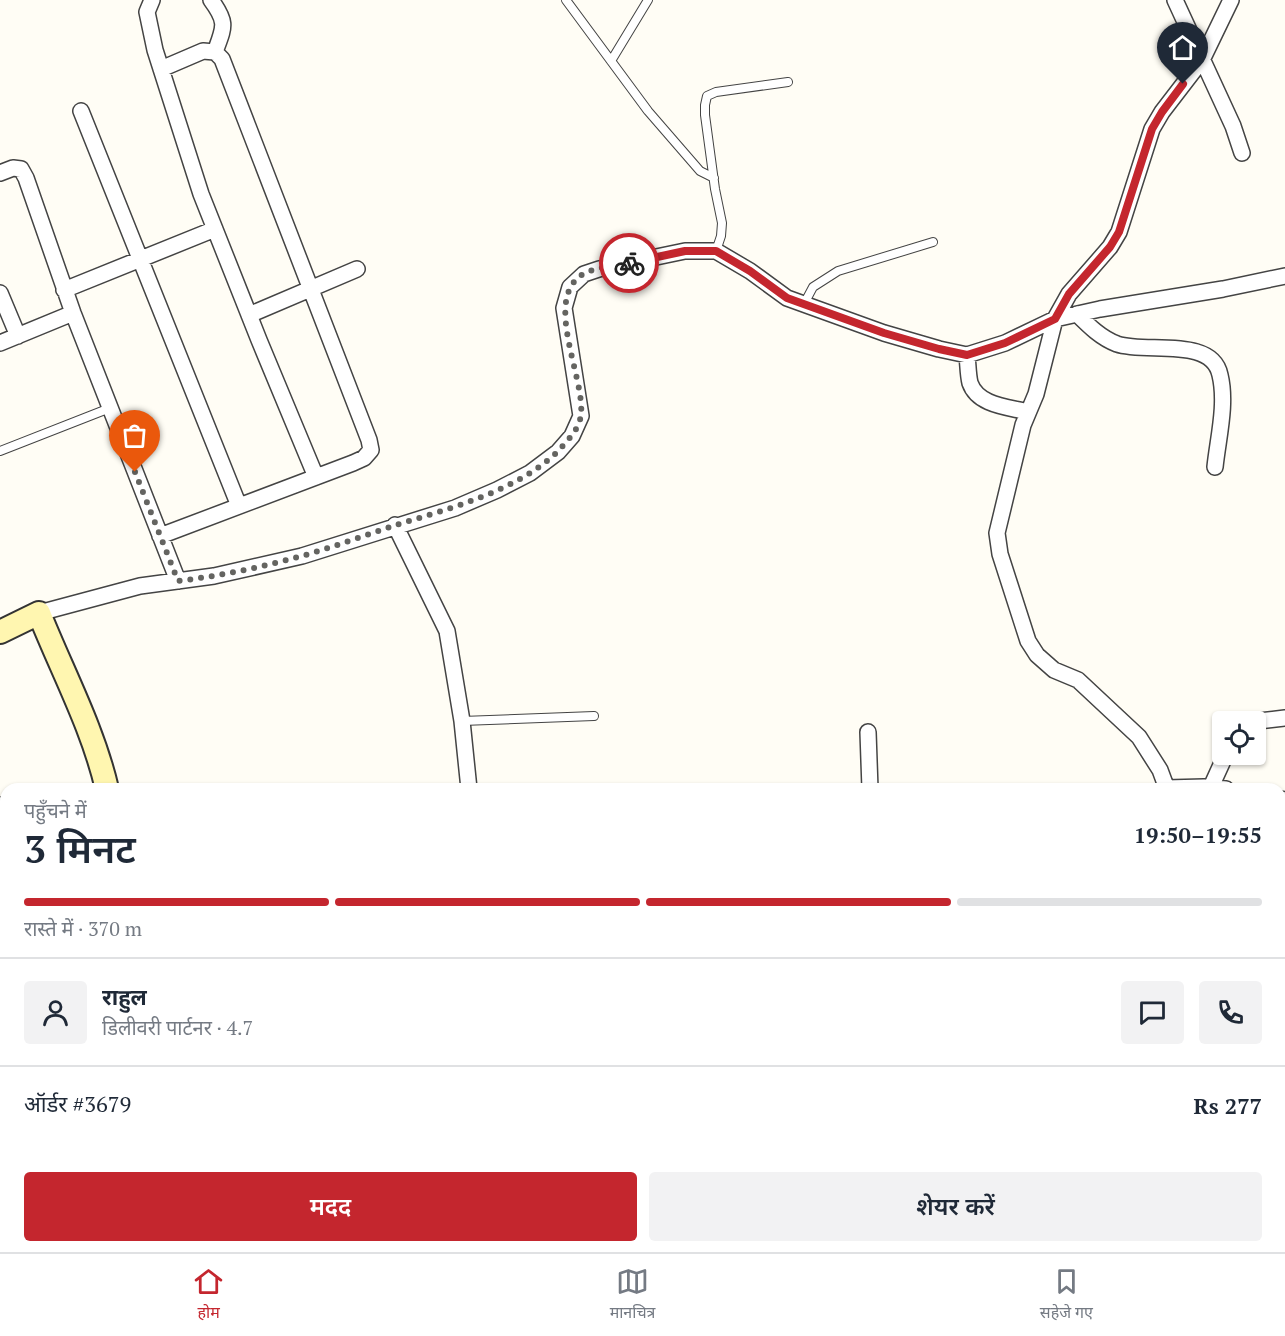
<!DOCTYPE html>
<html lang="hi">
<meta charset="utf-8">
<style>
body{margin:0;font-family:"PT Serif","Noto Sans Devanagari",serif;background:#f2f2f3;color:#1f2937;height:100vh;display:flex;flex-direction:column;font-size:22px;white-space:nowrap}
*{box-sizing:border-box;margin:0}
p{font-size:20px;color:#747a83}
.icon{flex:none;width:33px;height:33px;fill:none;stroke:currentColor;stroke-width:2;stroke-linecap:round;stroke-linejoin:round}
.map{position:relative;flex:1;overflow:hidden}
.panel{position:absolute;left:0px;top:783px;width:1286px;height:470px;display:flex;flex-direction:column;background:#fff;border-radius:18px 18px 0 0;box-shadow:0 2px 4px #0004}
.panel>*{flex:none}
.controls{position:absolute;left:1212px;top:711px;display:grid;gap:12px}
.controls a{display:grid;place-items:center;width:54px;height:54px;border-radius:6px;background:#fff;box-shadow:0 2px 4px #0004;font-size:30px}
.pin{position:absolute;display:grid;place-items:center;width:51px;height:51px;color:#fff;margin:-62px -26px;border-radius:50% 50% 50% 0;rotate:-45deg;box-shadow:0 0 6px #0007}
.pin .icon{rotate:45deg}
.courier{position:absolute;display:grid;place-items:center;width:60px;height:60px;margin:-30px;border:4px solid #c4262e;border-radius:50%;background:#fff;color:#222;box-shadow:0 2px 8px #0007}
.overview em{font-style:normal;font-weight:600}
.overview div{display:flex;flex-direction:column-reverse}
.overview{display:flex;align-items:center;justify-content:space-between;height:102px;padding:0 24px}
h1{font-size:39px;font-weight:600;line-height:45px}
.bar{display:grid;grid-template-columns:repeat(4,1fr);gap:9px 6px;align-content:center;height:72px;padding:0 24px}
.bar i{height:8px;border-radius:4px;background:#e0e1e3}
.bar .active{background:#c4262e}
.bar p{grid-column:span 4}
.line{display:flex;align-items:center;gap:15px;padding:0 24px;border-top:2px solid #e0e1e3}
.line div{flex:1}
.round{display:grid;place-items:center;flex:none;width:63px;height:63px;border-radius:6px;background:#f2f2f3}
.action{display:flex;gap:12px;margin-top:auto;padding:12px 24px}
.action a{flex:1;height:69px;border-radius:6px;background:#c4262e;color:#fff;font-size:24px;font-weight:600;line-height:69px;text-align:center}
.action a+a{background:#f2f2f3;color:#1f2937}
.menu{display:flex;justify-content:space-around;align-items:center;height:84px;border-top:2px solid #e0e1e3;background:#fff;font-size:16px;color:#747a83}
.menu a{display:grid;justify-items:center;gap:3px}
.menu .active{color:#c4262e}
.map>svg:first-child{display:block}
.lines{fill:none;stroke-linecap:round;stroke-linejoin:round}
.stream{stroke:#3f96cf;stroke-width:4}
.river{stroke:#b9e0f7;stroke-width:24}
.lane-casing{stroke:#444;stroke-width:10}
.street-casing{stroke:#444;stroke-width:18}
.secondary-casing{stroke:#333;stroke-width:26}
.lane{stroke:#fff;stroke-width:8}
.street{stroke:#fff;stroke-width:15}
.secondary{stroke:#fff6b0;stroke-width:22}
.done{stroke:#646461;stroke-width:6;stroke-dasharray:0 10.8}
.route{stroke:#c4262e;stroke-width:8}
</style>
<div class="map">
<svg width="1285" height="1252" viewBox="0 0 1285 1252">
<rect width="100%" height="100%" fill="#fffdf5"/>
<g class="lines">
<path class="stream" d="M 1118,1246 L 1126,1252"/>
<path class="river" d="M 0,1048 L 6,1046"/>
<g class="lane-casing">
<path id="lane" d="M 566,0 L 648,111 L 700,171 L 714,178
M 611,61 L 648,0
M 716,251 L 721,236 L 722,223 L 715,189 L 705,115 L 705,105 L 707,96 L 716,92 L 788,82
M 804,304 L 813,287 L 838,271 L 933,242
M 0,451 L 110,408
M 462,721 L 594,716"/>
</g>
<g class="street-casing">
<path id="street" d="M 152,0 L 147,12 L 155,50 L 201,194 L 259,340 L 316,477
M 211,0 C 228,23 224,27 215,52
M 1175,0 L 1233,126 L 1242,153
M 81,111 L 239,506
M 0,173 L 13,168 L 21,169 L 26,178 L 73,313 L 178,581
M 64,290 L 215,229
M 0,293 L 18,336
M 1077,314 C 1089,326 1101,338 1117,344 C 1146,354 1212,336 1220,375 C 1227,404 1218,438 1215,467
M 249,315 L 357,269
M 0,343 L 73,313
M 967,355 C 968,364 968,375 970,383 C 978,406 1009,407 1028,412
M 395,525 L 447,631 L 462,721 L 469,789
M 160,536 L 353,463 L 364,458 L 371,450 L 369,440 L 222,59 L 215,52 L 203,51 L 161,69
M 39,613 L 140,586 L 214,576 L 302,556 L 455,508 L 497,490 L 530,473 L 558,452 L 572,436 L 581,416 L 564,308 L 570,287 L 584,274 L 599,269 L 685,251 L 716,251 L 750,271 L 787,298 L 884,333 L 939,349 L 967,355 L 1005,343 L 1055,319 L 1100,309 L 1223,289 L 1285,276
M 1250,722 L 1285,718
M 868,732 L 870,789
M 1211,787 L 1226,754
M 1166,788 L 1204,787 L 1226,789
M 1167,789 L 1160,770 L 1139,737 L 1078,680 L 1054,670 L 1037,655 L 1028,641 L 1000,554 L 997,533 L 1023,425 L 1036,394 L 1055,319 L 1069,294 L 1110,247 L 1119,232 L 1152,129 L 1162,112 L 1202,60 L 1231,0
M 1280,799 L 1285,800
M 0,805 L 6,811
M 0,1115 L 6,1114
M 0,1166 L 6,1165
M 53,1246 L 54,1252
M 118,1246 L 119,1252
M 337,1252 L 338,1246
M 407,1252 L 408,1246
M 473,1252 L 474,1246
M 542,1252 L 542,1246
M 605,1252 L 605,1246
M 675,1252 L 675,1246"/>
</g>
<g class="secondary-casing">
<path id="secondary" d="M 0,632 L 39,613 C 62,671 93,728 107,789
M 1280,1219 L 1285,1215
M 199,1246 L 200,1252
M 1228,1252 L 1237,1246"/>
</g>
<use href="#lane" class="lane"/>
<use href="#street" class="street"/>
<use href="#secondary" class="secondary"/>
</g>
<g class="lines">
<path class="done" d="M 135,472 L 178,581 C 220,576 262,567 302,556 C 333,547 363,536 393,526 C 447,509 520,491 560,449 C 569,439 580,428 581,414 C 585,377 541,296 585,273 C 597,267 615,266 629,263"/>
<path class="route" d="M 629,263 L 685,251 L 716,251 L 750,271 L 787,298 L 884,333 L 939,349 L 967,355 L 1005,343 L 1055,319 L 1069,294 L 1110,247 L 1119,232 L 1152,129 L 1162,112 L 1183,84"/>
</g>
</svg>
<div class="controls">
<a><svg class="icon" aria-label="locate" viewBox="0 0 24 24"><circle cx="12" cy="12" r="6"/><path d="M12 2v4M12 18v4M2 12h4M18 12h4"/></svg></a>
</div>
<div class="pin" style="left:135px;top:472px;background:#ea580c"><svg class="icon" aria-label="bag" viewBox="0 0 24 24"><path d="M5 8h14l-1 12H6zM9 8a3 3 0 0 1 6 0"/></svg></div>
<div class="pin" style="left:1183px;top:84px;background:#1f2937"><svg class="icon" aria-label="home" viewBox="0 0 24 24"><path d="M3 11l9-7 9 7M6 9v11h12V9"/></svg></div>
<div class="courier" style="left:629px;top:263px"><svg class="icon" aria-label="bike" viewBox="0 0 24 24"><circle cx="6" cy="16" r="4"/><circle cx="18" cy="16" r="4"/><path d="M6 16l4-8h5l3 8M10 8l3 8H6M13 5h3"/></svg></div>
<section class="panel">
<div class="overview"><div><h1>3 मिनट</h1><p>पहुँचने में</p></div><em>19:50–19:55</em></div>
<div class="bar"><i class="active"></i><i class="active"></i><i class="active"></i><i></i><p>रास्ते में · 370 m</p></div>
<div class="line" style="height:108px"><a class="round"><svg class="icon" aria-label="person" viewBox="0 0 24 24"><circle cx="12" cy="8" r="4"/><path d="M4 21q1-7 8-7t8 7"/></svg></a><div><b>राहुल</b><p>डिलीवरी पार्टनर · 4.7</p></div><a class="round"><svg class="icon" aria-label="chat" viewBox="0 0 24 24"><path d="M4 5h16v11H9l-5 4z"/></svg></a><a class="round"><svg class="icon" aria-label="phone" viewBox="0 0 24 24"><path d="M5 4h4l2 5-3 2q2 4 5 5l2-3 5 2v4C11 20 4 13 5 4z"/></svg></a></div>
<div class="line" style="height:78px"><div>ऑर्डर #3679</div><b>Rs 277</b></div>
<div class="action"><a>मदद</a><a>शेयर करें</a></div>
</section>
</div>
<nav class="menu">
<a class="active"><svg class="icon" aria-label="home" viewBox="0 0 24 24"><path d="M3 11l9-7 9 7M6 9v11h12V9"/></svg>होम</a>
<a><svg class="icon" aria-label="map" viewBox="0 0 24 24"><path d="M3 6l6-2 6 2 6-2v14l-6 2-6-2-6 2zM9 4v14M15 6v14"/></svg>मानचित्र</a>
<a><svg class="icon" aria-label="saved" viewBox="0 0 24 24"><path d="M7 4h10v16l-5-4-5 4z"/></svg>सहेजे गए</a>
</nav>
